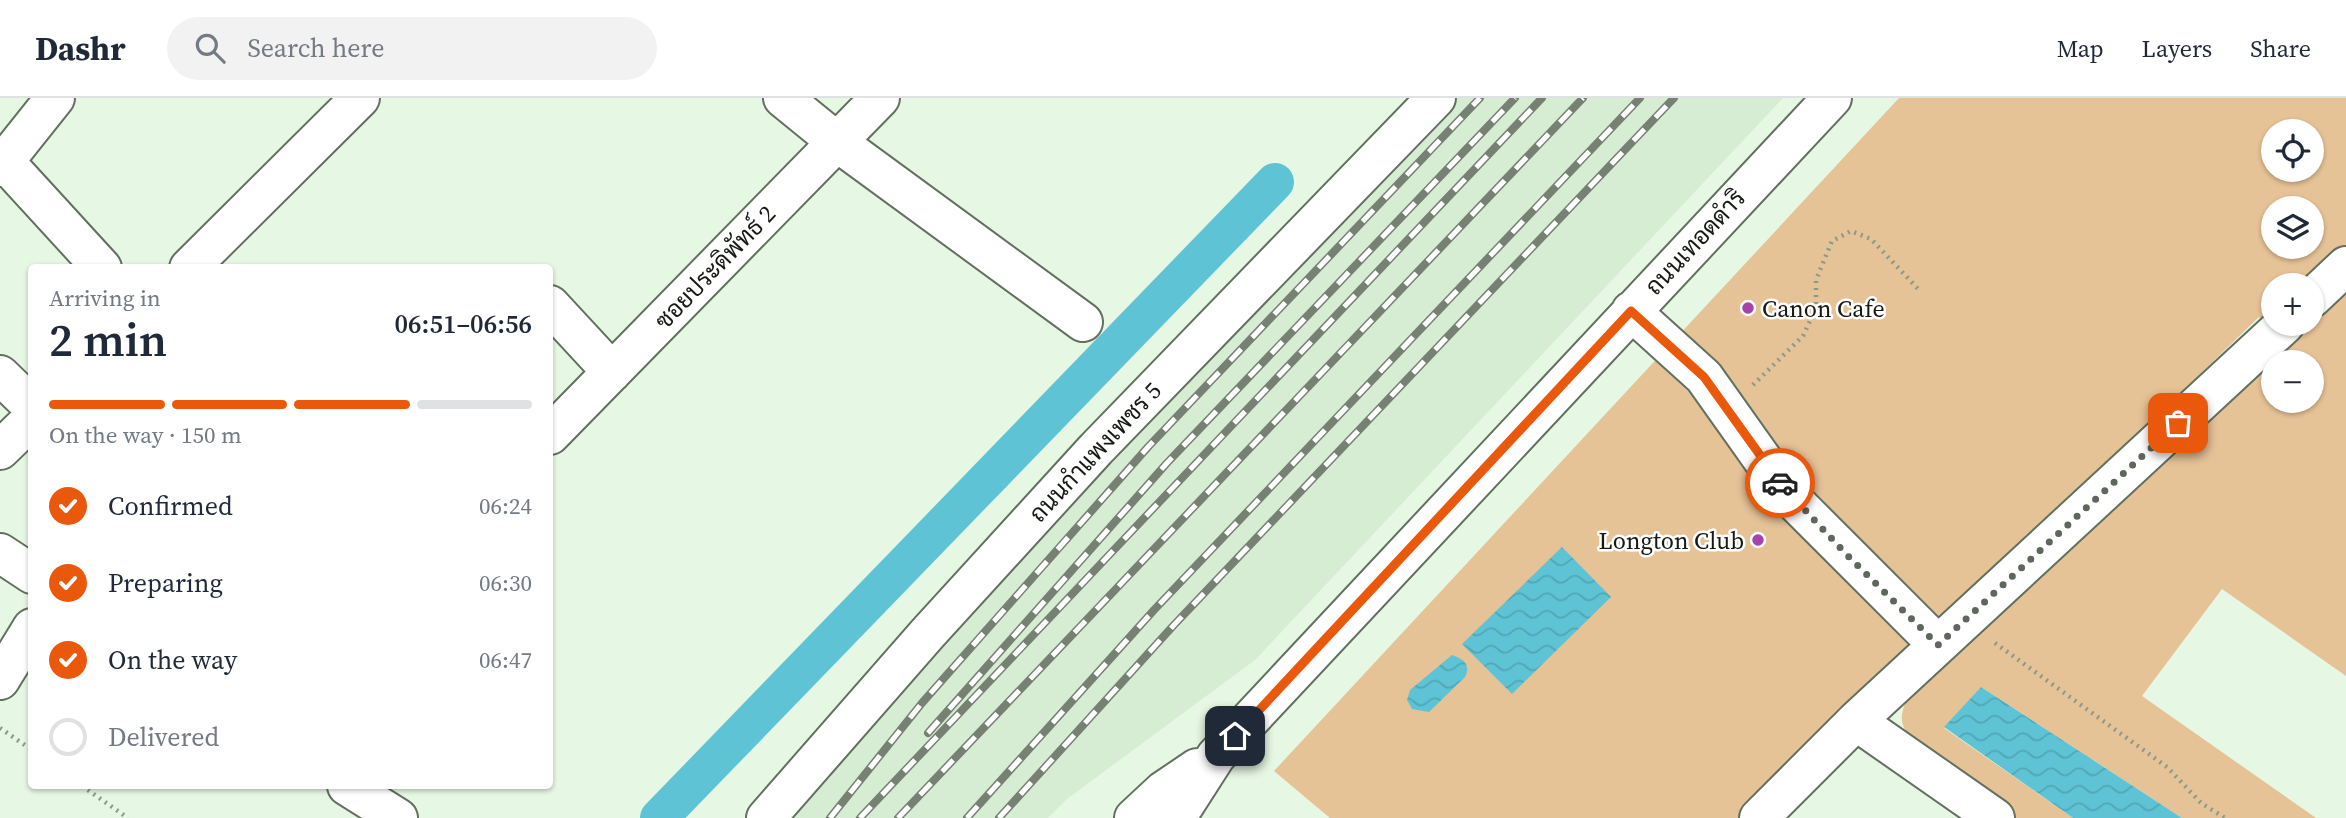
<!DOCTYPE html>
<meta charset="utf-8">
<style>
body{margin:0;font-family:"Source Serif 4",Sarabun,serif;background:#f2f2f3;color:#1f2937;height:100vh;display:flex;flex-direction:column;font-size:26px;white-space:nowrap}
*{box-sizing:border-box;margin:0}
p{font-size:23px;color:#747a83}
.icon{flex:none;width:38px;height:38px;fill:none;stroke:currentColor;stroke-width:2;stroke-linecap:round;stroke-linejoin:round}
.map{position:relative;flex:1;overflow:hidden}
.details{position:absolute;left:28px;top:166px;width:525px;height:525px;display:flex;flex-direction:column;background:#fff;border-radius:7px;box-shadow:0 2px 5px #0004}
.details>*{flex:none}
.buttons{position:absolute;left:2261px;top:21px;display:grid;gap:14px}
.buttons a{display:grid;place-items:center;width:63px;height:63px;border-radius:50%;background:#fff;box-shadow:0 2px 5px #0004;font-size:35px}
.pin{position:absolute;display:grid;place-items:center;width:60px;height:60px;color:#fff;margin:-30px;border-radius:14px;box-shadow:0 4px 10px #0006}
.courier{position:absolute;display:grid;place-items:center;width:70px;height:70px;margin:-35px;border:5px solid #ea580c;border-radius:50%;background:#fff;color:#222;box-shadow:0 2px 9px #0007}
.head em{font-style:normal;font-weight:600}
.head div{display:flex;flex-direction:column-reverse}
.head{display:flex;align-items:center;justify-content:space-between;height:119px;padding:0 21px}
h1{font-size:46px;font-weight:600;line-height:52px}
.bar{display:grid;grid-template-columns:repeat(4,1fr);gap:10px 7px;align-content:center;height:84px;padding:0 21px}
.bar i{height:9px;border-radius:5px;background:#e0e1e3}
.bar .selected{background:#ea580c}
.bar p{grid-column:span 4}
ol{padding:0 21px;list-style:none}
li{display:flex;align-items:center;gap:21px;height:77px}
li p{margin-inline-start:auto}
li .icon{padding:7px;border-radius:50%;background:#ea580c;color:#fff;stroke-width:4}
li:last-child{color:#747a83}
li i{width:38px;height:38px;border:4px solid #e0e1e3;border-radius:50%}
header{display:flex;align-items:center;gap:42px;box-sizing:border-box;height:98px;padding:0 35px;background:#fff;border-bottom:2px solid #e0e1e3}
header strong{font-size:33px}
nav{display:flex;gap:38px;margin-inline-start:auto;font-size:24px}
.search{width:490px;height:63px;background:#f2f2f3;display:flex;align-items:center;gap:18px;box-sizing:border-box;padding:0 24px;border-radius:38px;color:#747a83;font-size:26px}
.map>svg:first-child{display:block}
.built{fill:#d7edd3}
.green{fill:#e6c297;fill-rule:evenodd}
.water{fill:url(#water-waves)}
.lines{fill:none;stroke-linecap:round;stroke-linejoin:round}
.canal{stroke:#5ec3d4;stroke-width:38}
.minor-casing{stroke:#62705f;stroke-width:42}
.major-casing{stroke:#62705f;stroke-width:42}
.path{stroke:#8c988a;stroke-width:4.5;stroke-dasharray:2 5;stroke-linecap:butt}
.minor{stroke:#fff;stroke-width:38}
.major{stroke:#fff;stroke-width:38}
.rail-casing{stroke:#768174;stroke-width:8}
.rail{stroke:#fff;stroke-width:5;stroke-dasharray:16;stroke-linecap:butt}
.done{stroke:#5e675c;stroke-width:7;stroke-dasharray:0 12.6}
.route{stroke:#ea580c;stroke-width:9}
.poi-dot{fill:#a642a8;stroke:#fff;stroke-width:2.5}
.labels{text-anchor:middle;dominant-baseline:central;stroke-width:5;stroke-linejoin:round;paint-order:stroke}
.street-label{font-size:24px;fill:#151a13;stroke:#fff}
.poi-label{font-size:24px;fill:#151a13;stroke:#fff;text-anchor:start}
</style>
<header>
<strong>Dashr</strong>
<div class="search"><svg class="icon" aria-label="search" viewBox="0 0 24 24"><circle cx="10" cy="10" r="6"/><path d="M15 15l6 6"/></svg>Search here</div>
<nav><a>Map</a><a>Layers</a><a>Share</a></nav>
</header>
<div class="map">
<svg width="2346" height="720" viewBox="0 0 2346 720">
<defs>
<pattern id="water-waves" width="16" height="10" patternUnits="userSpaceOnUse" patternTransform="scale(1.75)"><rect width="16" height="10" fill="#5ec3d4"/><path d="M0 5q4-4 8 0t8 0" fill="none" stroke="#51a7b5"/></pattern>
</defs>
<rect width="100%" height="100%" fill="#e6f7e3"/>
<path class="built" d="M 1454,0 L 1783,0 L 1255,562 L 1067,701 L 1048,720 L 776,720 L 1198,269 Z"/>
<path class="green" d="M 1899,0 L 2346,0 L 2346,150 L 2305,187 L 2273,187 L 2273,216 L 2265,224 L 2259,219 L 1741,720 L 1330,720 L 1274,673 ZM 2273,33 L 2312,33 L 2312,72 L 2273,72 ZM 2273,110 L 2312,110 L 2312,149 L 2273,149 Z
M 2346,177 L 2346,578 L 2222,491 L 2142,598 L 2316,720 L 2182,720 L 1981,589 L 1944,630 L 2073,720 L 2016,720 L 1912,642 C 1897,623 1901,616 1909,595 L 2295,226 L 2312,226 L 2312,210 ZM 2273,264 L 2312,264 L 2312,303 L 2273,303 Z"/>
<path class="water" d="M 1562,449 L 1611,499 L 1512,596 L 1462,546 Z
M 1452,557 C 1464,561 1471,567 1465,579 L 1429,614 L 1412,611 L 1407,602 L 1410,592 Z
M 1981,589 L 2182,720 L 2073,720 L 1944,629 Z"/>
<g class="lines">
<path class="canal" d="M 659,720 L 1275,84"/>
<g class="minor-casing">
<path id="minor" d="M 783,0 L 837,44 L 1083,224
M 5,64 L 102,170
M 0,69 L 55,0
M 189,170 L 360,0
M 2312,200 L 2346,168
M 550,207 L 612,274
M 1631,213 L 1704,279 L 1787,396 L 1938,547
M 0,277 L 32,308
M 550,337 L 880,0
M 0,352 L 32,321
M 0,582 L 32,530
M 1856,623 L 1995,720
M 766,720 L 928,535 L 1096,351 L 1436,0
M 1134,720 L 1163,693 L 1197,670
M 1174,720 L 1182,711 L 1216,658 L 1832,0
M 1759,720 L 1856,623 L 2285,226"/>
</g>
<g class="major-casing">
<path id="major" d="M 0,455 L 32,476
M 347,688 L 398,720"/>
</g>
<path class="path" d="M 1753,287 L 1803,238 L 1816,210 L 1816,182 L 1832,143 L 1851,133 L 1871,141 L 1920,193
M 1995,545 L 2167,669 L 2201,705 L 2225,720
M 0,630 L 32,652
M 82,688 L 128,720"/>
<use href="#minor" class="minor"/>
<use href="#major" class="major"/>
<g class="rail-casing">
<path id="rail" d="M 928,635 L 1167,365 L 1515,0
M 830,720 L 922,605 L 1148,349 L 1480,0
M 860,720 L 1542,0
M 898,720 L 1583,0
M 967,720 L 1154,512 L 1640,0
M 999,720 L 1173,528 L 1674,0"/>
</g>
<use href="#rail" class="rail"/>
</g>
<g class="lines">
<path class="done" d="M 1780,385 L 1846,456 L 1938,547 L 2178,325"/>
<path class="route" d="M 1235,638 L 1631,213 L 1704,279 L 1780,385"/>
</g>
<g class="poi-dot">
<circle cx="1748" cy="210" r="7"/>
<circle cx="1758" cy="442" r="7"/>
</g>
<g class="labels">
<g class="street-label">
<text transform="translate(1695 144) rotate(-47)">ถนนเทอดดำริ</text>
<text transform="translate(715 169) rotate(-46)">ซอยประดิพัทธ์ 2</text>
<text transform="translate(1095 354) rotate(-47)">ถนนกำแพงเพชร 5</text>
</g>
<g class="poi-label">
<text x="1762" y="210">Canon Cafe</text>
<text x="1744" y="442" text-anchor="end">Longton Club</text>
</g>
</g>
</svg>
<div class="buttons">
<a><svg class="icon" aria-label="locate" viewBox="0 0 24 24"><circle cx="12" cy="12" r="6"/><path d="M12 2v4M12 18v4M2 12h4M18 12h4"/></svg></a>
<a><svg class="icon" aria-label="layers" viewBox="0 0 24 24"><path d="M12 4l9 5-9 5-9-5zM3 14l9 5 9-5"/></svg></a>
<a>+</a>
<a>−</a>
</div>
<div class="pin" style="left:2178px;top:325px;background:#ea580c"><svg class="icon" aria-label="bag" viewBox="0 0 24 24"><path d="M5 8h14l-1 12H6zM9 8a3 3 0 0 1 6 0"/></svg></div>
<div class="pin" style="left:1235px;top:638px;background:#1f2937"><svg class="icon" aria-label="home" viewBox="0 0 24 24"><path d="M3 11l9-7 9 7M6 9v11h12V9"/></svg></div>
<div class="courier" style="left:1780px;top:385px"><svg class="icon" aria-label="car" viewBox="0 0 24 24"><path d="M5 17H2v-5l4-1 3-4h7l3 4 3 1v5h-3M9 17h6M6 11h13"/><circle cx="7" cy="17" r="2"/><circle cx="17" cy="17" r="2"/></svg></div>
<section class="details">
<div class="head"><div><h1>2 min</h1><p>Arriving in</p></div><em>06:51–06:56</em></div>
<div class="bar"><i class="selected"></i><i class="selected"></i><i class="selected"></i><i></i><p>On the way · 150 m</p></div>
<ol>
<li><svg class="icon" aria-label="check" viewBox="0 0 24 24"><path d="M5 12l5 5 9-10"/></svg>Confirmed<p>06:24</p></li>
<li><svg class="icon" aria-label="check" viewBox="0 0 24 24"><path d="M5 12l5 5 9-10"/></svg>Preparing<p>06:30</p></li>
<li><svg class="icon" aria-label="check" viewBox="0 0 24 24"><path d="M5 12l5 5 9-10"/></svg>On the way<p>06:47</p></li>
<li><i></i>Delivered</li>
</ol>
</section>
</div>
